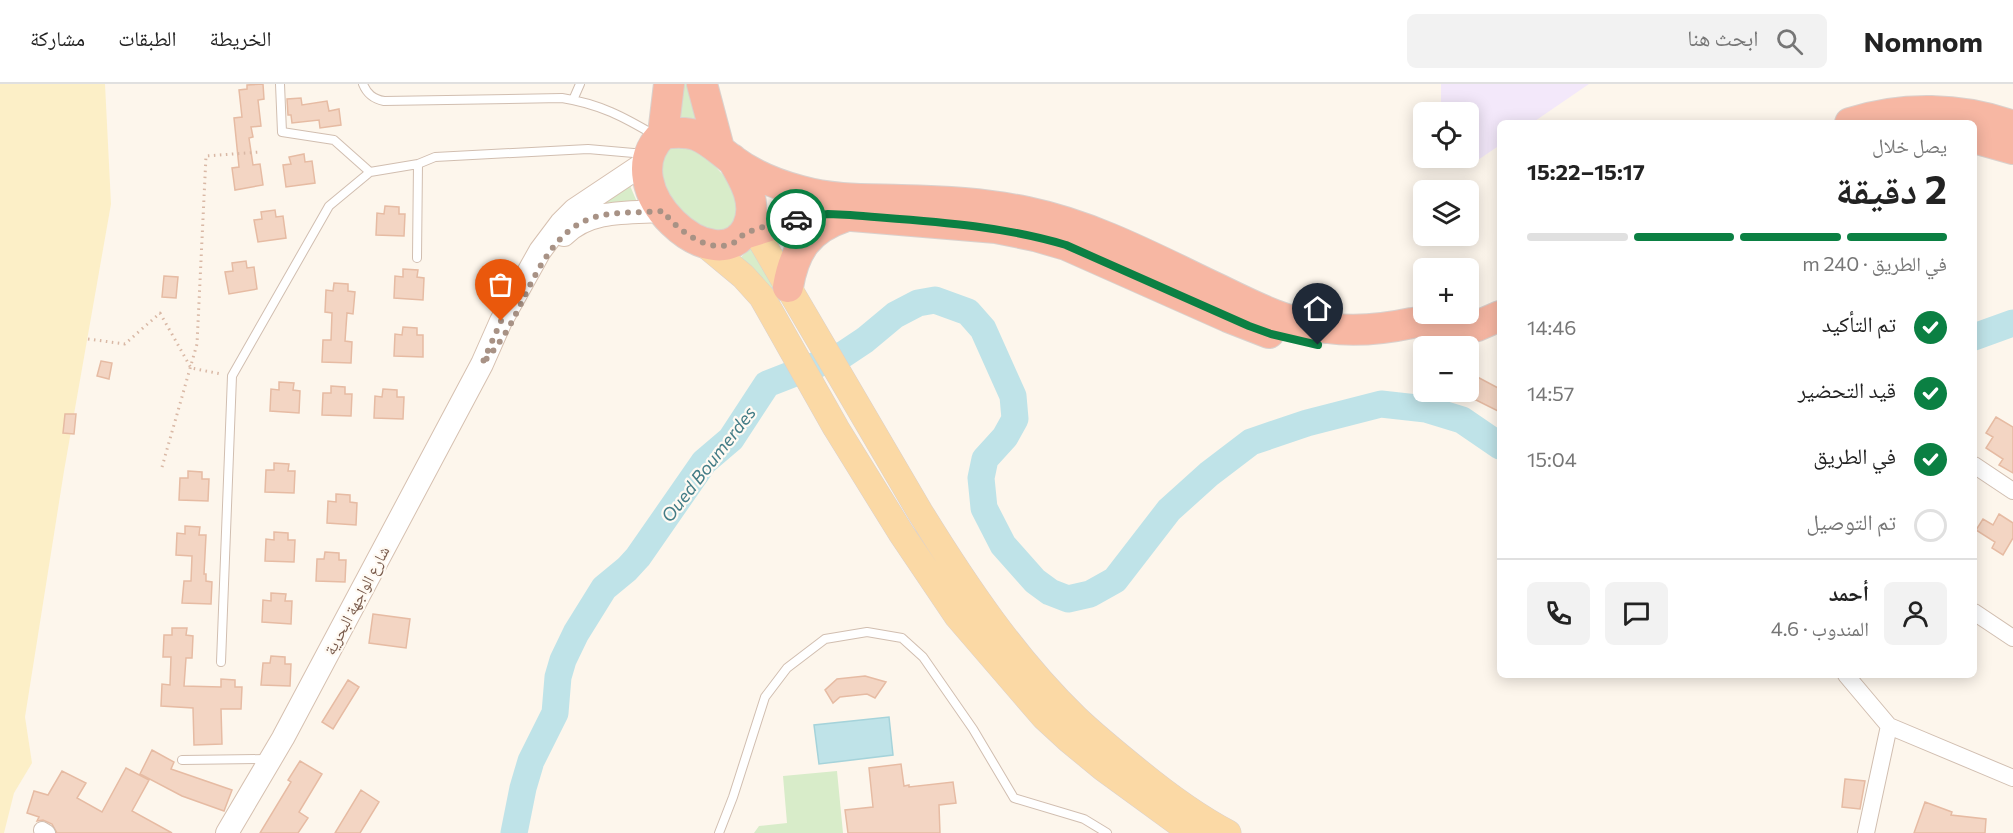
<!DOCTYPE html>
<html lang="ar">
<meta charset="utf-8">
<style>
body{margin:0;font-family:Commissioner,"Noto Naskh Arabic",sans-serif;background:#f2f2f2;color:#222;direction:rtl;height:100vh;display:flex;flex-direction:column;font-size:22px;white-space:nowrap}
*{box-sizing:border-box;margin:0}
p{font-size:20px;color:#767676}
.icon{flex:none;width:33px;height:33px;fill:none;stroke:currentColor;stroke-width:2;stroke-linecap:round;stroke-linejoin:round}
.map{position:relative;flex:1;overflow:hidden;direction:ltr}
.drawer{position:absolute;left:1497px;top:36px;width:480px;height:558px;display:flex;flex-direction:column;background:#fff;border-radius:9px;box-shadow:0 3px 15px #0003;direction:rtl}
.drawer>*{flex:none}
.tools{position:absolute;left:1413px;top:18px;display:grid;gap:12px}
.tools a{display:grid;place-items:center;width:66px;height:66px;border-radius:9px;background:#fff;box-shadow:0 3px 15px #0003;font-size:30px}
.pin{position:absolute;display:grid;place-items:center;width:51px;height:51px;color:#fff;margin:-62px -26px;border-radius:50% 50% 50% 0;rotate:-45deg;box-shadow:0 0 6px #0007}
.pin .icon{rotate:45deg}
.courier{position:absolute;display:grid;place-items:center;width:60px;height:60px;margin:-30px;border:4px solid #0b8043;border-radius:50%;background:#fff;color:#222;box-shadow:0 2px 8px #0007}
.summary em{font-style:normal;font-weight:700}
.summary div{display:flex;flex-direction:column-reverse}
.summary{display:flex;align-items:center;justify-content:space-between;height:102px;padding:0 30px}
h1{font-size:39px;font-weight:700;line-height:45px}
.bar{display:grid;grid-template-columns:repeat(4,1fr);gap:9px 6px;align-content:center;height:72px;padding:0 30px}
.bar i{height:8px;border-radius:4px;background:#e0e0e0}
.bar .on{background:#0b8043}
.bar p{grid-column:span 4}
.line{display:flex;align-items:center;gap:15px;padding:0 30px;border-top:2px solid #e0e0e0}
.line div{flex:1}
.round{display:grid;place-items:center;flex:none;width:63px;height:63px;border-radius:9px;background:#f2f2f2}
ol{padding:0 30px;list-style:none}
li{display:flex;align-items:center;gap:18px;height:66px}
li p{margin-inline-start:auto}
li .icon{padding:6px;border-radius:50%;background:#0b8043;color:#fff;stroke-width:4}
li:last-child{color:#767676}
li i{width:33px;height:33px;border:3px solid #e0e0e0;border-radius:50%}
header{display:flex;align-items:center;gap:36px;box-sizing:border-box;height:84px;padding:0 30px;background:#fff;border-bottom:2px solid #e0e0e0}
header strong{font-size:28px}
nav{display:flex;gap:33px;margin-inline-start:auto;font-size:21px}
.search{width:420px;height:54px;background:#f2f2f2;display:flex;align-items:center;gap:15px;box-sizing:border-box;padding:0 21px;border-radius:9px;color:#767676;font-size:22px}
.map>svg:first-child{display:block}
.education{fill:#f3e8fa}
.green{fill:#d8ecc9}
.sand{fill:#fcefc7}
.water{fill:#bfe3e8;stroke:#a5d3da;stroke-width:1.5}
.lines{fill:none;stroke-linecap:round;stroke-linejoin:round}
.river{stroke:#bfe3e8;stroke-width:27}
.building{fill:#f3d5c3;stroke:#e6bba3;stroke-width:1.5}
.lane-casing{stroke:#d1beb0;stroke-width:10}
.street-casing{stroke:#d1beb0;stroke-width:18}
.secondary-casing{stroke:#d6c0b0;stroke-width:24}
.primary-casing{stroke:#dad1cd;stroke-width:27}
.highway-casing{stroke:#dad1cd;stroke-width:32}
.path{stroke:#d9b8a5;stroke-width:3;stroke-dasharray:1.5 4.5;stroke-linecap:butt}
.lane{stroke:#fff;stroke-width:8}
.street{stroke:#fff;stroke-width:16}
.secondary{stroke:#fff;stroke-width:22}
.primary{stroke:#fbd9a5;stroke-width:26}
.highway{stroke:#f7b7a3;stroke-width:30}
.done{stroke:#a89285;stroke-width:6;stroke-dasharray:0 10.8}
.route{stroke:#0b8043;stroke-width:8}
.labels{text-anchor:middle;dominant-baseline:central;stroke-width:4.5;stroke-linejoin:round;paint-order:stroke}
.street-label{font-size:16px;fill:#7a5c4d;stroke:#fffaf3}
.water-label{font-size:18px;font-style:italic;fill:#437c86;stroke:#fffaf3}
</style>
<header>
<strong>Nomnom</strong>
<div class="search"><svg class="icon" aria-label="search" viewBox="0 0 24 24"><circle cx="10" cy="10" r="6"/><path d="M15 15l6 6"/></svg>ابحث هنا</div>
<nav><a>الخريطة</a><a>الطبقات</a><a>مشاركة</a></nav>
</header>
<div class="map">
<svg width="2013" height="749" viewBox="0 0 2013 749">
<rect width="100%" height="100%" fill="#fdf6ec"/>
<path class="education" d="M 1441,0 L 1589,0 L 1532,39 L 1500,39 L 1500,61 L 1472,80 L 1442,82 L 1442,74 L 1468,74 L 1468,28 L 1441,28 Z"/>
<path class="green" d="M 683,0 L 694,0 L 703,37 L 674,33 Z
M 673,59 L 695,65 L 711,78 L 726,94 L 735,108 L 738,136 L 723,148 L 705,147 L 676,122 L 660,96 L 660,71 Z
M 628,97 L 637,118 L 598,124 Z
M 755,160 L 782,223 L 738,176 Z
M 837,687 L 843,749 L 754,749 L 759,742 L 787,739 L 783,692 Z"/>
<path class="sand" d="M 0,0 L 105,0 L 111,120 L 64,387 L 25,633 L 32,679 L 14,709 L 4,749 L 0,749 Z"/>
<path class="water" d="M 889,633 L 893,671 L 819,680 L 814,641 Z"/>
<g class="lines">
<path class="river" d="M 1974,253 L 2013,239
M 514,749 L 523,704 L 531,677 L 555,629 L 558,593 L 563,576 L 576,549 L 604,504 L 627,485 L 638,473 L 704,378 L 731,355 L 767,300 L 844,270 L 865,256 L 895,231 L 918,219 L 935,216 L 968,228 L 983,245 L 1013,312 L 1015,335 L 1005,353 L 985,375 L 981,394 L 984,424 L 1003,461 L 1035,497 L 1050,508 L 1068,515 L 1090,510 L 1115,496 L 1169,426 L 1209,390 L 1251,358 L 1307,339 L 1381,320 L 1426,325 L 1462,336 L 1500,362"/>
</g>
<path class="building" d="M 263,0 L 264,15 L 258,16 L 261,42 L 251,43 L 253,53 L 249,54 L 253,81 L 260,80 L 263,101 L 235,106 L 232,84 L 239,83 L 234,34 L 242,33 L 239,6 L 247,5 L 247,1 Z
M 301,14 L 302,21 L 327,17 L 329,27 L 339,25 L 341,41 L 320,44 L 319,36 L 292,39 L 291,31 L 288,31 L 287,15 Z
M 304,70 L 305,78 L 312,77 L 315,99 L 286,103 L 283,81 L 291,80 L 289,73 Z
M 385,122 L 399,123 L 399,130 L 405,130 L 404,152 L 376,151 L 377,129 L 384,130 Z
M 275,126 L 276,133 L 283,132 L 286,154 L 258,158 L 254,136 L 262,135 L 261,128 Z
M 246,177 L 247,184 L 254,183 L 257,205 L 229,210 L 225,188 L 233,187 L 232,179 Z
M 403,185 L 418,186 L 417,193 L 424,194 L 423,216 L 394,214 L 395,192 L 403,193 Z
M 164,192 L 178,193 L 176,214 L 162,213 Z
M 334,199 L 348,200 L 348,207 L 355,208 L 353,230 L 347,229 L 345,257 L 352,258 L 351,279 L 322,278 L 323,256 L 331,256 L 332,229 L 325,228 L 326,206 L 333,207 Z
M 403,243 L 417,244 L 417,251 L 423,251 L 423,273 L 394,272 L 395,250 L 402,251 Z
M 101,277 L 112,279 L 109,295 L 97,292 Z
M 1468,288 L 1500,305 L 1500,328 L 1468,312 Z
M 279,298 L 294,299 L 293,306 L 300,307 L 299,329 L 270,327 L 271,305 L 279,306 Z
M 331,302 L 345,303 L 345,310 L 352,310 L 351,332 L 322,331 L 323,309 L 331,309 Z
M 383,305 L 397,306 L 397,313 L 404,313 L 403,335 L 374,334 L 375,312 L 382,313 Z
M 65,330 L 76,330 L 74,350 L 63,349 Z
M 1996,333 L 2013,343 L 2013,389 L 1999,381 L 2003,375 L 1986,364 L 1993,353 L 1986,349 Z
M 274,379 L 289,380 L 288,387 L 295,387 L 294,409 L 265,408 L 266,386 L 274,386 Z
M 188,387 L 202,388 L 202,395 L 209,395 L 208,417 L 179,416 L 180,394 L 188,394 Z
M 336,410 L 350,411 L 350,418 L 357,419 L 356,441 L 327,439 L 328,417 L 336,418 Z
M 1999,430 L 2013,439 L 2013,454 L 2003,471 L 1992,464 L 1995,458 L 1976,446 L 1983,435 L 1993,441 Z
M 185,442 L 200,443 L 199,451 L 206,451 L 204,490 L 206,490 L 206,497 L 212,498 L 211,520 L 182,519 L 184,497 L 191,497 L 192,472 L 176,471 L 177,449 L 185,450 Z
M 274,448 L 288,449 L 288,456 L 295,456 L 294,478 L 265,477 L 266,455 L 274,456 Z
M 325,468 L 339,469 L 339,476 L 346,476 L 345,498 L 316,497 L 317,475 L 324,475 Z
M 271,509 L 286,510 L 285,517 L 292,517 L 291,540 L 262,538 L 263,516 L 271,517 Z
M 373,530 L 410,535 L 406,564 L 369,559 Z
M 172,544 L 187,544 L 186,551 L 193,552 L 192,574 L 186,574 L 184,602 L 221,603 L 221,595 L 235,596 L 235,603 L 242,603 L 241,625 L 221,625 L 222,660 L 194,661 L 193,624 L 161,622 L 162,600 L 170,601 L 171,573 L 163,573 L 164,551 L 172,551 Z
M 271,572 L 285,573 L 285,580 L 291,580 L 290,602 L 261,601 L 263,579 L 270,579 Z
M 865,592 L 886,598 L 875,614 L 867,610 L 840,613 L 833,619 L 825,606 L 837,595 Z
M 348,596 L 359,603 L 333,645 L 322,638 Z
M 152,666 L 174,678 L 171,685 L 232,706 L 224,727 L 182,712 L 140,690 Z
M 300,677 L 322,690 L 299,728 L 308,734 L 298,749 L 260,749 L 291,698 L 288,696 Z
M 901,680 L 904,702 L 909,701 L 909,703 L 953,698 L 956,719 L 939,721 L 940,749 L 848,749 L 845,726 L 873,723 L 869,684 Z
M 126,684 L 149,696 L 132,727 L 172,749 L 57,749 L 52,740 L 43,736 L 37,737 L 39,733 L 27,729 L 34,707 L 48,711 L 62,687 L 86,699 L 77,714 L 102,728 Z
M 1845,695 L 1865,697 L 1860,725 L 1842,723 Z
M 361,706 L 379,718 L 360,749 L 335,749 Z
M 1925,718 L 1952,728 L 1951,731 L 1986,735 L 1985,749 L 1914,749 Z"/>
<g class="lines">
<g class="lane-casing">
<path id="lane" d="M 280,0 L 282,48 L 334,56 L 370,88
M 363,0 C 367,10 373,15 384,17 L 562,14 C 600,20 624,33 656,52
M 573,16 L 580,0
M 417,174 L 418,80
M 221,578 L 232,292 L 329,122 L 370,88 L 418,80 L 435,73 L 588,65 L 645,70
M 182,676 L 266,675
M 719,749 L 733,713 L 765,613 L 787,584 L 825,555 L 867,548 L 902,554 L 923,573 L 973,645 L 1014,714 L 1084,735 L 1107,749"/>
</g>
<g class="street-casing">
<path id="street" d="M 1974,381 L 2013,407
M 1974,528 L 2013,554
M 1846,591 L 1889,642 L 2013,694
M 42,746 L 47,749
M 1866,749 L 1889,642"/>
</g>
<g class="secondary-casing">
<path id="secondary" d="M 564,151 C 590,125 629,129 663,127
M 227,749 L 283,654 L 482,280 L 501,237 L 540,167 L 561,139 L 574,126 L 646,78"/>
</g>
<g class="primary-casing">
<path id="primary" d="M 750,138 L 920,428 C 965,501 1014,574 1076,634 C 1096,653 1117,670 1138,687 C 1166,710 1196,732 1228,749
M 702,158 L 743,192 L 762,213 L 836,344 L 901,449 L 957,532 L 1019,604 L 1044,633 L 1069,656 L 1103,684 L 1192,749"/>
</g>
<g class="highway-casing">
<path id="highway" d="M 702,0 L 719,64
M 1850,39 C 1902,22 1961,23 2013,42
M 663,50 L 669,0
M 1974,54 L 2013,65
M 732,75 C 744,95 759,120 747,144 C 718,201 606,104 663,50 C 699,45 705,55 731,75 C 751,90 778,101 801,107 C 833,116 868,115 901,116 C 943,117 985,119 1027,128 C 1094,142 1155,175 1216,204 C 1251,221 1287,240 1327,244 C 1355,248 1384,245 1412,239 C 1427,237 1442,235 1457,230
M 744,150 L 785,137 L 828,130 L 996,144 L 1035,152 L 1066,161 L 1228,233 L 1269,249
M 788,203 C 794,167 808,145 844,133
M 1434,254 L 1477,242 L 1500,232"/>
</g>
<path class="path" d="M 88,255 L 125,260 L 160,229 L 191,284 L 221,290
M 162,383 L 197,260 L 206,72 L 260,68"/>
<use href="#lane" class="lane"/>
<use href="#street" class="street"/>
<use href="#secondary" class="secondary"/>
<use href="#primary" class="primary"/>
<use href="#highway" class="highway"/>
</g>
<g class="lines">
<path class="done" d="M 501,237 L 482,280 C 492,269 501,257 509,243 C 531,204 549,143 599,132 C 619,127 642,129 663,127 C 677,146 710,172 735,158 C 740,156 741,151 746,149 C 761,143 780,138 796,135"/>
<path class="route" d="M 796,135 L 828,130 L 850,131 C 923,137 996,140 1066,161 L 1249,242 L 1271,250 L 1318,261"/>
</g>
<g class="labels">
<g class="street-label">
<text transform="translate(356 516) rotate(-62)">شارع الواجهة البحرية</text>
</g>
<g class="water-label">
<text transform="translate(708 380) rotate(-52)">Oued Boumerdes</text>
</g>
</g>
</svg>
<div class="tools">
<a><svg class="icon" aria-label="locate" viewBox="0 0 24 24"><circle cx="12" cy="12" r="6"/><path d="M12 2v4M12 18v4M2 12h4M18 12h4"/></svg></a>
<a><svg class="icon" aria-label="layers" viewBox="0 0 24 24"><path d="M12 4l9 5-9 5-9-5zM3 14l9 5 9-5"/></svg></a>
<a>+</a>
<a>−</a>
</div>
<div class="pin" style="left:501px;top:237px;background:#ea580c"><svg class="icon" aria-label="bag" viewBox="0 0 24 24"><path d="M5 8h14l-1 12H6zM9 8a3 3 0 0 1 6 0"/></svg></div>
<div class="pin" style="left:1318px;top:261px;background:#1f2937"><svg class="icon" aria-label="home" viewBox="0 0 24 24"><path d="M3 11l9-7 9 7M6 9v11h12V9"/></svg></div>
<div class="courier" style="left:796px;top:135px"><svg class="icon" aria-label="car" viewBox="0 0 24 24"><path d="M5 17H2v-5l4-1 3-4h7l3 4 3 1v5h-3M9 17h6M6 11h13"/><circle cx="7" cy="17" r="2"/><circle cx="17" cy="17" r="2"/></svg></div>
<section class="drawer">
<div class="summary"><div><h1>2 دقيقة</h1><p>يصل خلال</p></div><em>15:17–15:22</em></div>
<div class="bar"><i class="on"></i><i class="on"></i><i class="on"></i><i></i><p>في الطريق · 240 m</p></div>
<ol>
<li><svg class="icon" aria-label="check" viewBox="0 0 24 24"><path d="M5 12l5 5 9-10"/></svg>تم التأكيد<p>14:46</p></li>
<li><svg class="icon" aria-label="check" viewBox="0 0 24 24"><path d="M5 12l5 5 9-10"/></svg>قيد التحضير<p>14:57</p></li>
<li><svg class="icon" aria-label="check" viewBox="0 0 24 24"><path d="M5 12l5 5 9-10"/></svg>في الطريق<p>15:04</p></li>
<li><i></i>تم التوصيل</li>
</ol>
<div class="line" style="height:108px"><a class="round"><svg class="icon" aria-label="person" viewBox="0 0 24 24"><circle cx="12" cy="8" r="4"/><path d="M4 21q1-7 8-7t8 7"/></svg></a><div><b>أحمد</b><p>المندوب · 4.6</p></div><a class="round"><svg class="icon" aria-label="chat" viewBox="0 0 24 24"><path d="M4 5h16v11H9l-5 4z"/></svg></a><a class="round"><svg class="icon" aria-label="phone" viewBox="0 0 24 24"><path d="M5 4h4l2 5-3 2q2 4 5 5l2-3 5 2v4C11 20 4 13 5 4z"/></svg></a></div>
</section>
</div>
